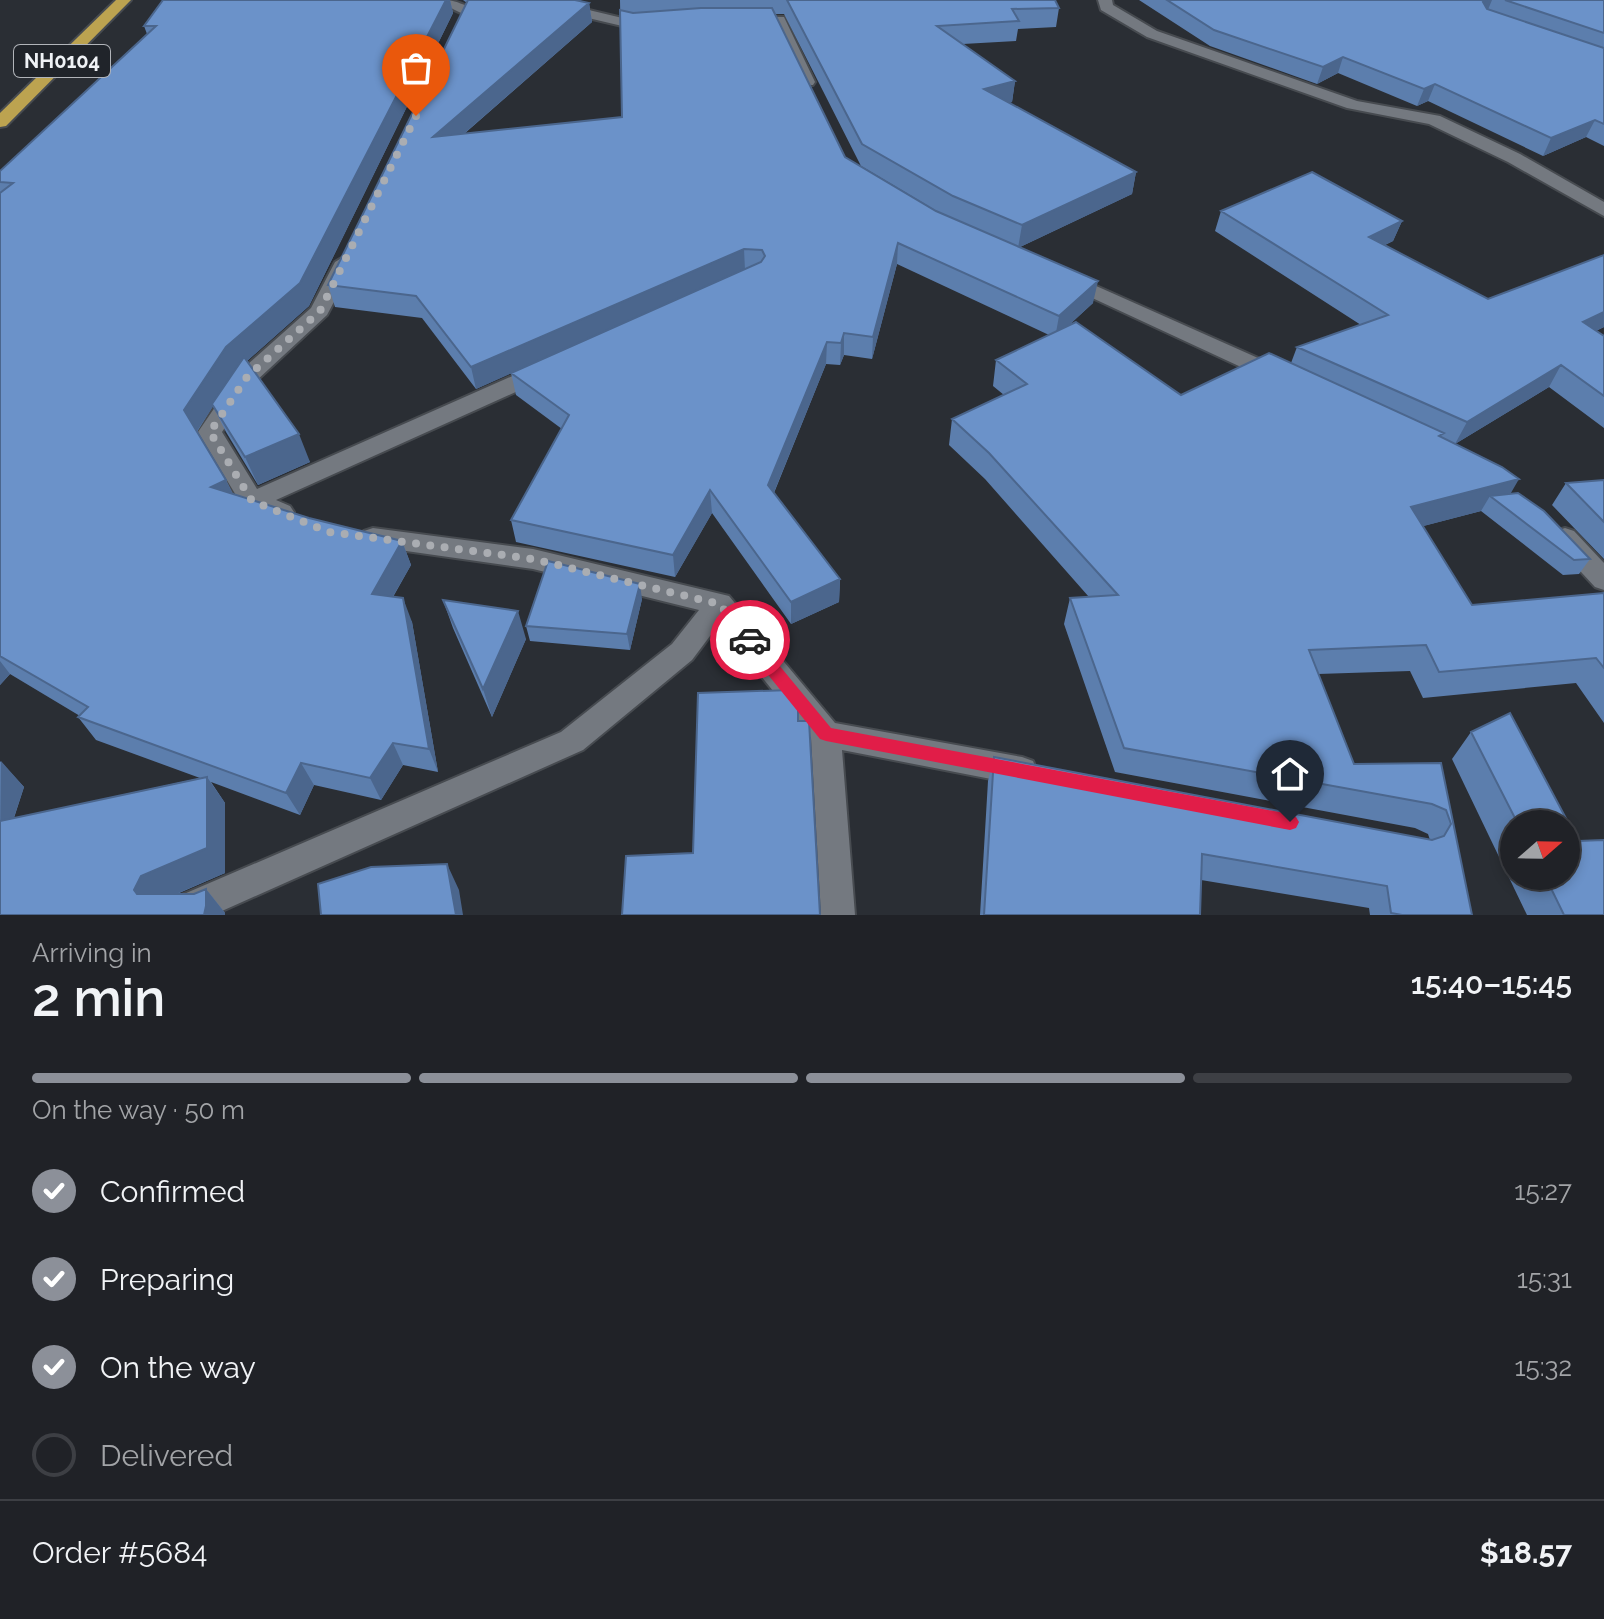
<!DOCTYPE html>
<meta charset="utf-8">
<style>
body{margin:0;font-family:Raleway,sans-serif;background:#2d2f33;color:#f1f3f6;height:100vh;display:flex;flex-direction:column;font-size:30px;white-space:nowrap}
*{box-sizing:border-box;margin:0}
p{font-size:26px;color:#a2a4a7}
.icon{flex:none;width:44px;height:44px;fill:none;stroke:currentColor;stroke-width:2;stroke-linecap:round;stroke-linejoin:round}
.map{position:relative;height:915px;overflow:hidden}
.sheet{display:flex;flex-direction:column;background:#202227;flex:1}
.sheet>*{flex:none}
.needle{width:52px;rotate:70deg}
.fabs{position:absolute;left:1500px;top:810px;display:grid;gap:16px}
.fabs a{display:grid;place-items:center;width:80px;height:80px;border-radius:50%;background:#202227;box-shadow:0 4px 12px #0003,0 0 0 2px #3d3f44;font-size:40px}
.pin{position:absolute;display:grid;place-items:center;width:68px;height:68px;color:#fff;margin:-82px -34px;border-radius:50% 50% 50% 0;rotate:-45deg;box-shadow:0 0 8px #0007}
.pin .icon{rotate:45deg}
.courier{position:absolute;display:grid;place-items:center;width:80px;height:80px;margin:-40px;border:6px solid #e11d48;border-radius:50%;background:#fff;color:#222;box-shadow:0 2px 10px #0007}
.head em{font-style:normal;font-weight:600}
.head div{display:flex;flex-direction:column-reverse}
.head{display:flex;align-items:center;justify-content:space-between;height:136px;padding:0 32px}
h1{font-size:52px;font-weight:600;line-height:60px}
.bar{display:grid;grid-template-columns:repeat(4,1fr);gap:12px 8px;align-content:center;height:96px;padding:0 32px}
.bar i{height:10px;border-radius:6px;background:#3d3f44}
.bar .active{background:#8c9099}
.bar p{grid-column:span 4}
.line{display:flex;align-items:center;gap:20px;padding:0 32px;border-top:2px solid #3d3f44}
.line div{flex:1}
ol{padding:0 32px;list-style:none}
li{display:flex;align-items:center;gap:24px;height:88px}
li p{margin-inline-start:auto}
li .icon{padding:8px;border-radius:50%;background:#8c9099;color:#fff;stroke-width:4}
li:last-child{color:#a2a4a7}
li i{width:44px;height:44px;border:4px solid #3d3f44;border-radius:50%}
.map>svg:first-child{display:block}
.lines{fill:none;stroke-linecap:round;stroke-linejoin:round}
.minor-casing{stroke:#474b50;stroke-width:4}
.highway-casing{stroke:#474b50;stroke-width:4}
.minor{fill:#747980;fill-rule:evenodd}
.highway{fill:#bca350;fill-rule:evenodd}
.wall{fill:#5c7ead;fill-rule:evenodd}
.shaded-wall{fill:#4b668d}
.building{fill:#6b92c9;stroke:#4b668d;stroke-width:2}
.route{fill:#e11d48}
.done{stroke:#aaadb2;stroke-width:8;stroke-dasharray:0 14.4}
.labels{text-anchor:middle;dominant-baseline:central;stroke-width:8;stroke-linejoin:round;paint-order:stroke}
.shield{fill:#20242a;stroke:#b1b4b9;stroke-width:2}
.shield-label{font-size:20px;font-weight:bold;fill:#eff2f6}
</style>
<div class="map">
<svg width="1604" height="915" viewBox="0 0 1604 915">
<rect width="100%" height="100%" fill="#2a2e34"/>
<g class="lines">
<g class="minor-casing">
<path id="minor" d="M 441,0 C 453,0 457,2 467,6 C 479,10 490,4 500,11 C 483,24 455,14 441,0 Z
M 1098,0 L 1112,0 L 1113,5 L 1157,31 L 1357,101 L 1440,116 L 1520,154 L 1604,202 L 1604,216 L 1508,162 L 1429,124 L 1347,108 L 1147,37 L 1101,10 Z
M 572,6 L 635,21 L 652,19 L 659,23 L 657,26 L 635,29 L 567,13 L 565,10 Z
M 744,16 L 784,17 L 815,82 L 813,85 L 801,85 L 799,82 L 774,24 L 739,23 L 737,20 Z
M 345,256 L 355,262 L 327,315 L 255,382 L 222,432 L 257,489 L 535,366 L 551,366 L 554,371 L 551,376 L 276,500 L 290,506 L 294,512 L 290,518 L 281,521 L 243,507 L 198,432 L 239,372 L 311,308 L 335,262 Z
M 1067,273 L 1285,370 L 1288,375 L 1285,380 L 1269,380 L 1060,283 L 1057,279 Z
M 373,528 L 533,549 L 729,596 L 835,723 L 1022,757 L 1033,761 L 1037,771 L 1033,781 L 1022,785 L 842,750 L 855,915 L 821,915 L 811,738 L 719,624 L 692,660 L 583,750 L 213,915 L 158,915 L 163,903 L 561,732 L 672,644 L 699,610 L 533,569 L 364,545 L 360,538 L 364,531 Z
M 1565,528 L 1574,531 L 1604,563 L 1604,590 L 1595,587 L 1556,545 L 1552,538 L 1556,531 Z"/>
</g>
<g class="highway-casing">
<path id="highway" d="M 116,0 L 131,0 L 6,126 L 0,127 L 0,113 Z"/>
</g>
<use href="#minor" class="minor"/>
<use href="#highway" class="highway"/>
</g>
<path class="wall" d="M 163,0 L 450,0 L 453,13 L 309,306 L 247,361 L 310,462 L 258,485 L 226,432 L 213,406 L 197,432 L 226,480 L 233,494 L 309,518 L 402,541 L 411,565 L 393,597 L 412,622 L 438,772 L 403,765 L 381,800 L 314,785 L 300,815 L 211,782 L 225,803 L 225,873 L 177,894 L 194,894 L 206,889 L 225,913 L 225,915 L 0,915 L 0,761 L 24,787 L 14,818 L 200,778 L 96,740 L 78,717 L 80,716 L 10,674 L 0,685 L 0,171 L 147,34 L 144,26 Z
M 463,0 L 582,0 L 579,1 L 589,3 L 592,22 L 464,134 L 622,117 L 620,0 L 1055,0 L 1059,8 L 1056,27 L 1018,29 L 1016,41 L 963,44 L 1015,81 L 1012,102 L 1009,103 L 1136,172 L 1132,194 L 1020,247 L 1093,303 L 1069,325 L 1181,395 L 1291,363 L 1297,347 L 1361,325 L 1215,231 L 1221,211 L 1402,221 L 1393,241 L 1385,245 L 1488,299 L 1604,327 L 1596,331 L 1604,336 L 1604,428 L 1549,387 L 1455,444 L 1510,494 L 1590,559 L 1579,574 L 1563,575 L 1481,511 L 1423,526 L 1472,605 L 1604,593 L 1604,723 L 1576,683 L 1423,698 L 1410,671 L 1318,674 L 1354,764 L 1441,763 L 1472,915 L 1370,915 L 1369,908 L 1201,880 L 1200,915 L 980,915 L 988,781 L 994,757 L 1430,840 L 1428,834 L 1415,828 L 1115,772 L 1064,624 L 1070,598 L 1089,597 L 985,479 L 949,445 L 952,419 L 1004,395 L 993,386 L 996,360 L 1049,335 L 897,264 L 872,359 L 844,355 L 840,365 L 826,364 L 774,493 L 840,579 L 839,602 L 791,624 L 712,513 L 675,577 L 516,542 L 511,520 L 562,429 L 516,395 L 511,373 L 476,389 L 422,318 L 335,307 L 328,285 L 467,3 ZM 774,14 L 784,14 L 861,166 L 942,214 L 845,157 Z
M 1139,0 L 1604,0 L 1604,146 L 1586,137 L 1543,156 L 1428,101 L 1417,106 L 1338,73 L 1317,84 L 1210,46 Z
M 1604,480 L 1604,559 L 1552,505 L 1566,483 Z
M 642,599 L 630,650 L 530,641 L 526,626 Z
M 443,600 L 526,639 L 492,717 L 453,628 Z
M 1510,713 L 1578,841 L 1604,840 L 1604,915 L 1527,915 L 1452,759 L 1471,732 ZM 1514,824 L 1566,824 L 1566,876 L 1514,876 Z"/>
<path class="shaded-wall" d="M 446,0 L 450,0 L 453,13 L 309,306 L 237,370 L 195,434 L 184,410 Z
M 1487,0 L 1492,0 L 1487,12 L 1483,2 Z
M 589,3 L 592,22 L 437,157 L 433,137 Z
M 1343,57 L 1338,73 L 1317,84 L 1323,67 Z
M 1015,81 L 1012,102 L 981,110 L 984,89 Z
M 1435,84 L 1428,101 L 1417,106 L 1424,89 Z
M 1595,120 L 1586,137 L 1543,156 L 1551,138 Z
M 1136,172 L 1132,194 L 1018,248 L 1022,225 Z
M 1402,221 L 1393,241 L 1360,257 L 1369,237 Z
M 898,243 L 897,264 L 872,359 L 873,337 Z
M 744,249 L 745,270 L 476,389 L 471,367 Z
M 1098,281 L 1093,303 L 1055,338 L 1059,316 Z
M 1604,312 L 1604,327 L 1570,343 L 1583,322 Z
M 844,333 L 844,355 L 840,365 L 841,343 Z
M 827,342 L 826,364 L 768,507 L 768,485 Z
M 1561,365 L 1549,387 L 1455,444 L 1467,422 Z
M 299,434 L 310,462 L 258,485 L 245,457 Z
M 1519,479 L 1504,505 L 1490,496 L 1481,511 L 1397,533 L 1411,507 Z
M 226,480 L 238,504 L 211,487 Z
M 710,490 L 712,513 L 675,577 L 673,555 Z
M 402,541 L 411,565 L 381,617 L 372,594 Z
M 840,579 L 839,602 L 791,624 L 791,602 Z
M 640,584 L 642,599 L 630,650 L 627,634 Z
M 403,598 L 412,622 L 438,772 L 429,749 Z
M 518,611 L 526,639 L 492,717 L 483,689 Z
M 0,661 L 10,674 L 0,685 Z
M 393,743 L 403,765 L 381,800 L 370,778 Z
M 1,761 L 24,787 L 3,850 L 0,847 Z
M 301,763 L 314,785 L 300,815 L 286,793 Z
M 207,777 L 225,803 L 225,873 L 162,900 L 155,915 L 134,890 L 141,876 Z
M 447,864 L 459,890 L 463,915 L 456,915 Z
M 206,889 L 225,913 L 225,915 L 204,915 Z"/>
<path class="building" d="M 163,0 L 446,0 L 300,283 L 226,347 L 184,410 L 226,480 L 211,487 L 309,518 L 402,541 L 372,594 L 403,598 L 429,749 L 393,743 L 370,778 L 301,763 L 286,793 L 78,717 L 88,707 L 0,656 L 0,193 L 13,183 L 0,182 L 0,171 L 156,26 L 144,26 Z
M 468,0 L 575,0 L 589,3 L 433,137 L 622,117 L 620,10 L 633,13 L 701,8 L 772,8 L 845,157 L 936,211 L 1098,281 L 1059,316 L 898,243 L 873,337 L 844,333 L 841,343 L 827,342 L 768,485 L 840,579 L 791,602 L 710,490 L 673,555 L 511,520 L 569,415 L 511,373 L 761,262 L 765,256 L 762,250 L 744,249 L 471,367 L 416,296 L 328,285 Z
M 787,0 L 1055,0 L 1059,8 L 1012,9 L 1019,21 L 937,26 L 1015,81 L 984,89 L 1136,172 L 1022,225 L 953,196 L 862,144 Z
M 1167,0 L 1487,0 L 1483,2 L 1487,9 L 1604,48 L 1604,124 L 1595,120 L 1551,138 L 1435,84 L 1424,89 L 1343,57 L 1323,67 L 1214,30 Z
M 1505,0 L 1604,0 L 1604,33 Z
M 1312,172 L 1402,221 L 1369,237 L 1488,299 L 1604,255 L 1604,312 L 1583,322 L 1604,336 L 1604,396 L 1561,365 L 1467,422 L 1297,347 L 1388,315 L 1221,211 Z
M 1076,322 L 1181,395 L 1269,353 L 1444,433 L 1439,436 L 1502,467 L 1519,479 L 1411,507 L 1472,605 L 1604,593 L 1604,668 L 1596,658 L 1439,672 L 1426,645 L 1309,650 L 1354,764 L 1441,763 L 1472,915 L 1402,915 L 1391,913 L 1387,886 L 1202,854 L 1200,915 L 984,915 L 994,757 L 1432,840 L 1444,836 L 1451,824 L 1446,810 L 1432,804 L 1124,748 L 1070,598 L 1118,595 L 989,453 L 952,419 L 1027,384 L 996,360 Z
M 244,357 L 299,434 L 245,457 L 212,404 Z
M 1604,480 L 1604,522 L 1566,483 Z
M 1518,493 L 1544,511 L 1590,559 L 1574,560 L 1490,496 Z
M 548,561 L 640,584 L 627,634 L 526,626 Z
M 443,600 L 518,611 L 483,689 Z
M 791,690 L 798,699 L 798,721 L 809,721 L 820,915 L 622,915 L 626,856 L 693,853 L 698,693 Z
M 1510,713 L 1578,841 L 1604,840 L 1604,915 L 1564,915 L 1545,876 L 1566,876 L 1566,824 L 1518,824 L 1471,732 Z
M 207,777 L 207,848 L 141,876 L 134,890 L 137,894 L 194,894 L 206,889 L 206,906 L 204,915 L 0,915 L 0,821 Z
M 447,864 L 456,915 L 321,915 L 318,884 L 371,867 Z"/>
<path class="route" d="M 750,634 L 755,636 L 831,728 L 1290,814 L 1296,817 L 1299,822 L 1296,828 L 1290,830 L 826,741 L 820,739 L 744,645 L 744,636 Z"/>
<g class="lines">
<path class="done" d="M 416,116 L 320,311 L 247,377 L 210,432 L 252,501 L 329,532 L 533,559 L 719,604 L 750,640"/>
</g>
<g class="labels">
<rect class="shield" x="14" y="45" width="96" height="32" rx="6"/>
<g class="shield-label">
<text x="62" y="61">NH0104</text>
</g>
</g>
</svg>
<div class="fabs">
<a><svg class="needle" viewBox="-14 -14 28 28"><path d="M0-13l5 13h-10z" fill="#e53935"/><path d="M0 13l5-13h-10z" fill="#a2a4a7"/></svg></a>
</div>
<div class="pin" style="left:416px;top:116px;background:#ea580c"><svg class="icon" aria-label="bag" viewBox="0 0 24 24"><path d="M5 8h14l-1 12H6zM9 8a3 3 0 0 1 6 0"/></svg></div>
<div class="pin" style="left:1290px;top:822px;background:#1f2937"><svg class="icon" aria-label="home" viewBox="0 0 24 24"><path d="M3 11l9-7 9 7M6 9v11h12V9"/></svg></div>
<div class="courier" style="left:750px;top:640px"><svg class="icon" aria-label="car" viewBox="0 0 24 24"><path d="M5 17H2v-5l4-1 3-4h7l3 4 3 1v5h-3M9 17h6M6 11h13"/><circle cx="7" cy="17" r="2"/><circle cx="17" cy="17" r="2"/></svg></div>
</div>
<section class="sheet">
<div class="head"><div><h1>2 min</h1><p>Arriving in</p></div><em>15:40–15:45</em></div>
<div class="bar"><i class="active"></i><i class="active"></i><i class="active"></i><i></i><p>On the way · 50 m</p></div>
<ol>
<li><svg class="icon" aria-label="check" viewBox="0 0 24 24"><path d="M5 12l5 5 9-10"/></svg>Confirmed<p>15:27</p></li>
<li><svg class="icon" aria-label="check" viewBox="0 0 24 24"><path d="M5 12l5 5 9-10"/></svg>Preparing<p>15:31</p></li>
<li><svg class="icon" aria-label="check" viewBox="0 0 24 24"><path d="M5 12l5 5 9-10"/></svg>On the way<p>15:32</p></li>
<li><i></i>Delivered</li>
</ol>
<div class="line" style="height:104px"><div>Order #5684</div><b>$18.57</b></div>
</section>
